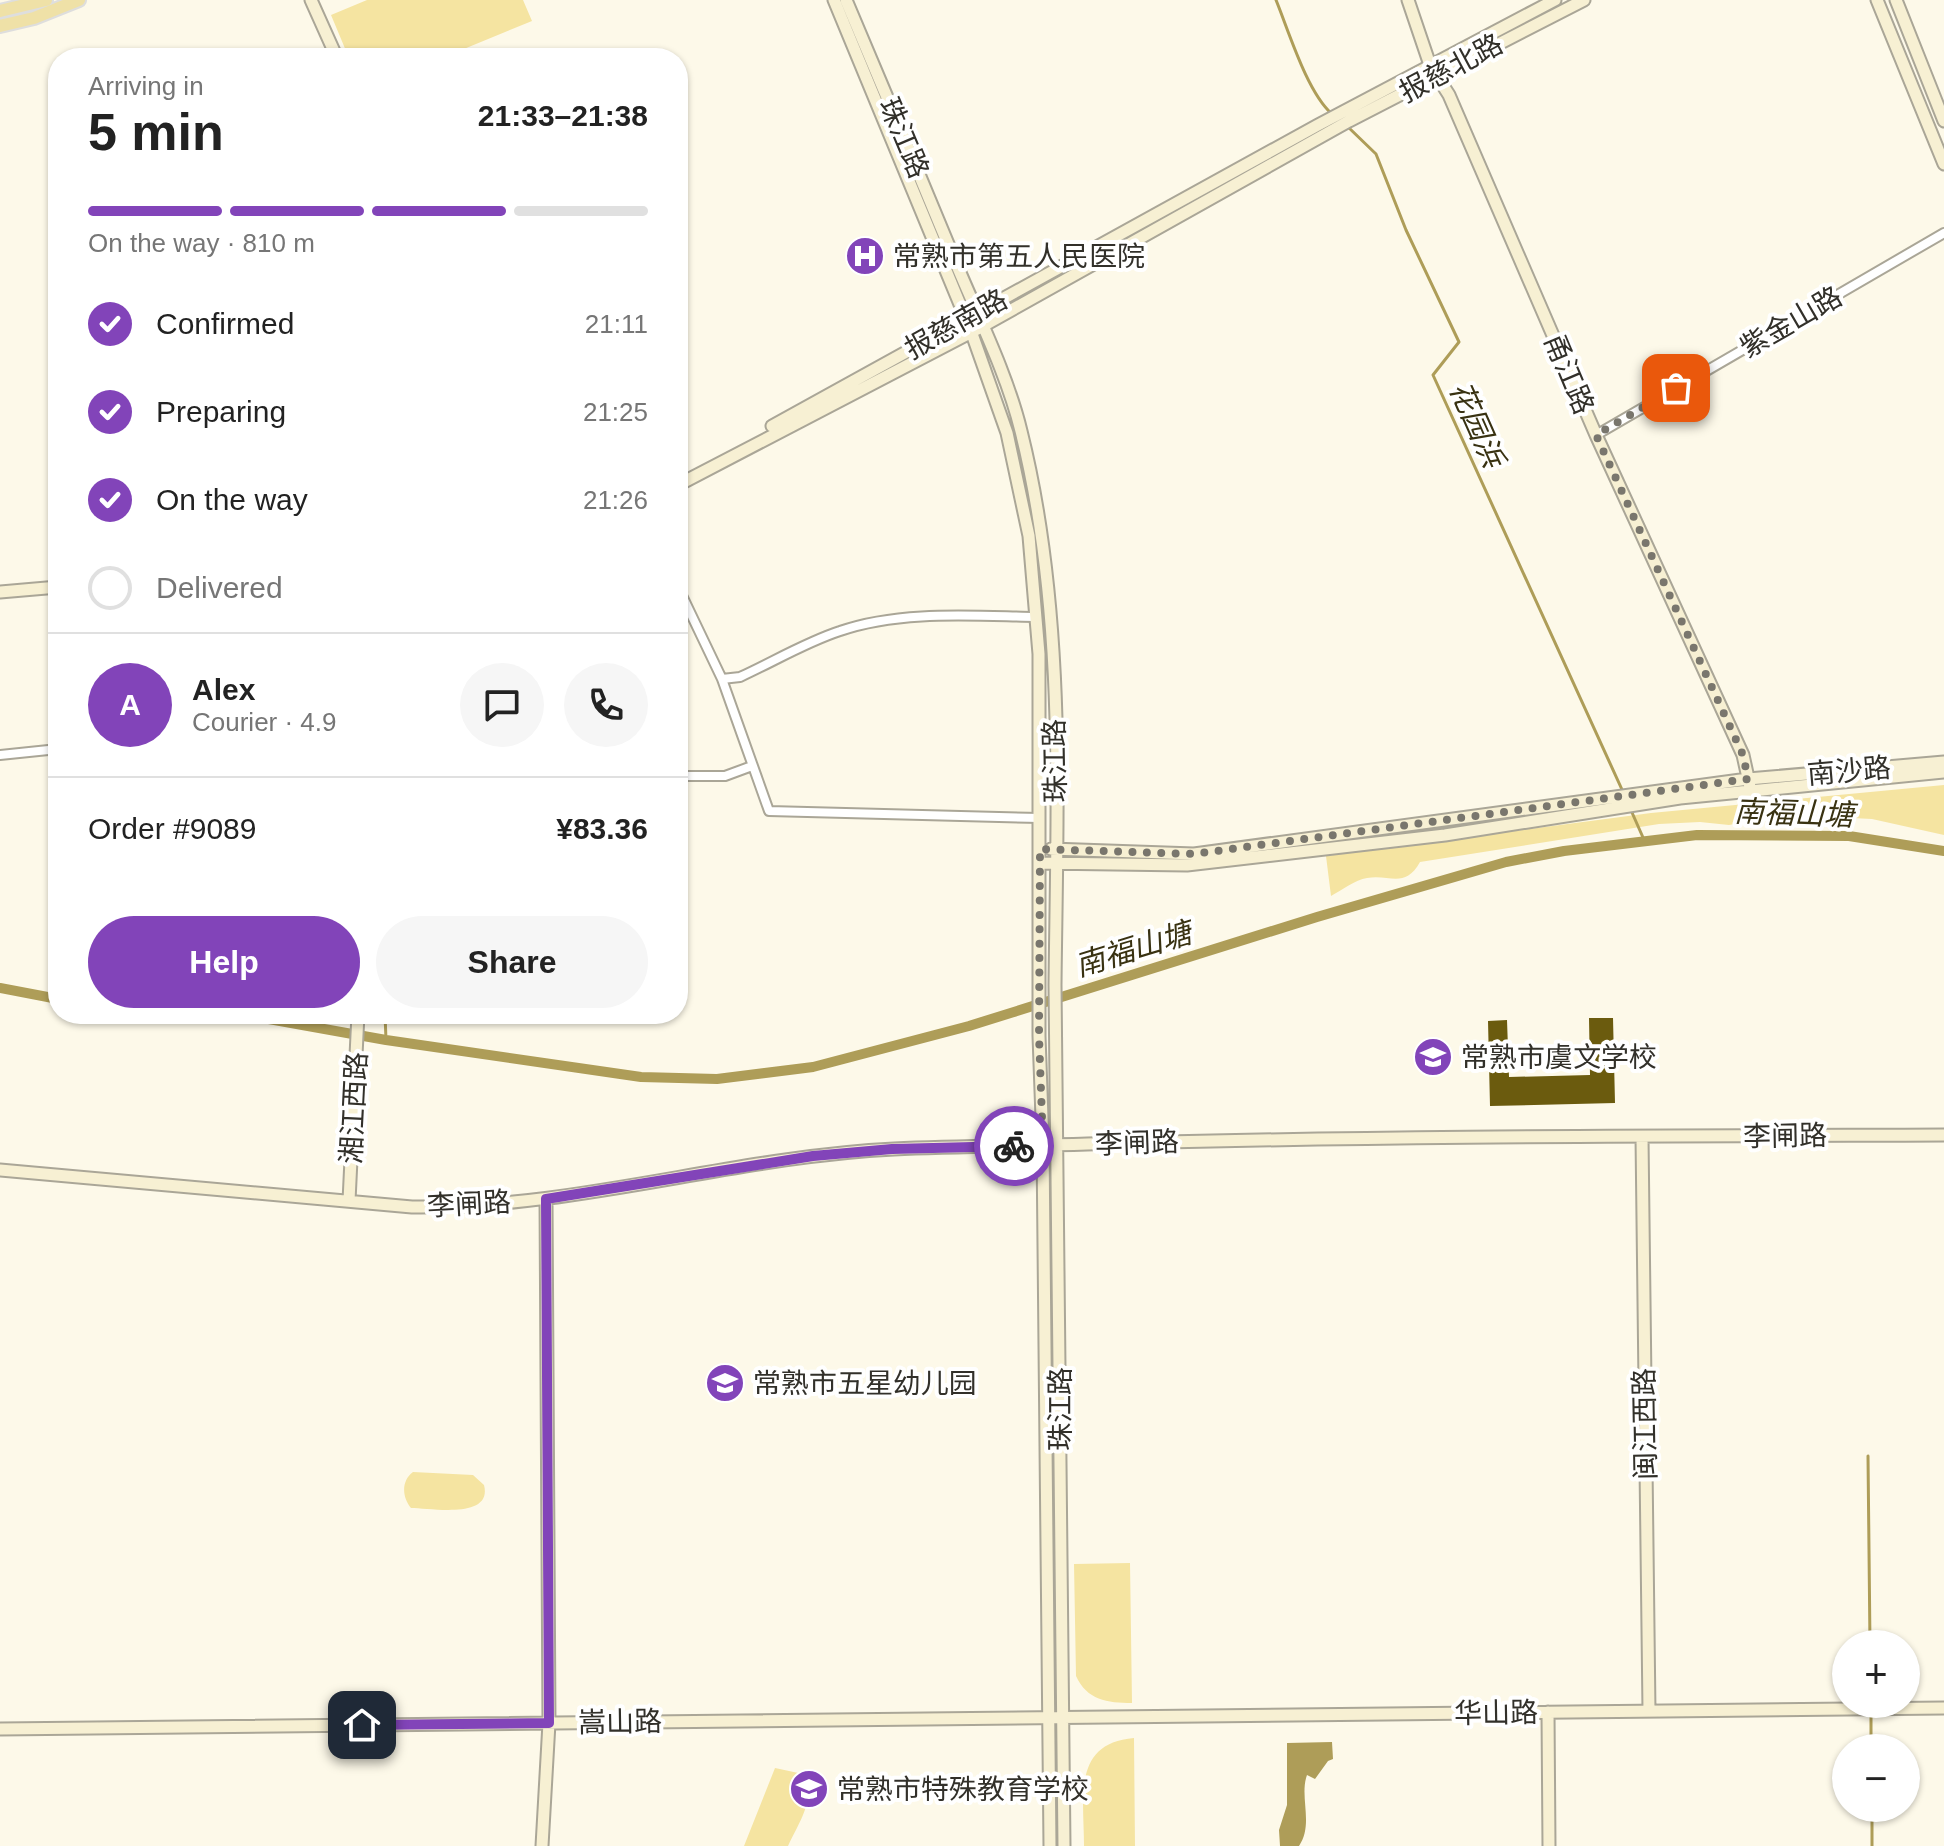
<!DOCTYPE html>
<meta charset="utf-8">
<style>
body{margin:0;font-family:Arial,"Noto Sans SC",sans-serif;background:#f6f6f6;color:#222;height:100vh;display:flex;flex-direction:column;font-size:30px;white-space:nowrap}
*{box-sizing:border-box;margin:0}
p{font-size:26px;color:#767676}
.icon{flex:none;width:44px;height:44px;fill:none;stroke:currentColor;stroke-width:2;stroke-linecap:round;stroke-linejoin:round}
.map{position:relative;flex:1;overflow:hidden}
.drawer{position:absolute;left:48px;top:48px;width:640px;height:976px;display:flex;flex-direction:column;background:#fff;border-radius:32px;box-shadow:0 2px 6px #0004}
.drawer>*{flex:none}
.tools{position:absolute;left:1832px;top:1630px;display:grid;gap:16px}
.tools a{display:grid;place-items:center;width:88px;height:88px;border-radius:50%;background:#fff;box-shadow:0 2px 6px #0004;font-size:40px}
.pin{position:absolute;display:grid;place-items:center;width:68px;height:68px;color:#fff;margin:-34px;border-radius:16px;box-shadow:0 4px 12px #0006}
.courier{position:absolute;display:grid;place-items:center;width:80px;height:80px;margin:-40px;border:6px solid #8244b9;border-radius:50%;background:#fff;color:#222;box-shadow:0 2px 10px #0007}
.head em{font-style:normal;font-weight:700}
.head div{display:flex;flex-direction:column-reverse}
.head{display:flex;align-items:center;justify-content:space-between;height:136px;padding:0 40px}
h1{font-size:52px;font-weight:700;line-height:60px}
.bar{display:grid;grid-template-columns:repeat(4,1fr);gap:12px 8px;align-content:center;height:96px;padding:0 40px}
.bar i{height:10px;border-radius:6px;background:#e0e0e0}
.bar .selected{background:#8244b9}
.bar p{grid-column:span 4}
.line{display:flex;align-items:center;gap:20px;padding:0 40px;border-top:2px solid #e0e0e0}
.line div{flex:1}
.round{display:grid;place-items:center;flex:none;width:84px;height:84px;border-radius:42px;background:#f6f6f6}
ol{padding:0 40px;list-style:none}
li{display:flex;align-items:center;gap:24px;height:88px}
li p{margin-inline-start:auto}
li .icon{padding:8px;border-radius:50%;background:#8244b9;color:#fff;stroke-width:4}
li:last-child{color:#767676}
li i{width:44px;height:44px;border:4px solid #e0e0e0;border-radius:50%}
.action{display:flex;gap:16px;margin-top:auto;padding:16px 40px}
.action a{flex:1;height:92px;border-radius:48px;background:#8244b9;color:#fff;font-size:32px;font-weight:700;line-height:92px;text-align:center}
.action a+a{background:#f6f6f6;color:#222}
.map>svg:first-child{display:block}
.green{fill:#f5e4a1}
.water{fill:#ae9d58}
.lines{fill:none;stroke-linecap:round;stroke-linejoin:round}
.stream{stroke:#ae9d58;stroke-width:3}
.canal{stroke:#ae9d58;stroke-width:10}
.building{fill:#6b5b0e}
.street-casing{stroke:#aaa697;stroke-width:12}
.secondary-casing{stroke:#aaa697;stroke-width:15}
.primary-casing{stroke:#dededd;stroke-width:16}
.street{stroke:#fff;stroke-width:8}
.secondary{stroke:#f7f0d3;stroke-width:11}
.primary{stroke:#efe1a7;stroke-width:12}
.done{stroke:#79766d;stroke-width:8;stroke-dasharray:0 14.4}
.route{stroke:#8244b9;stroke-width:10}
.labels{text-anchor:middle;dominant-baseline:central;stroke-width:8;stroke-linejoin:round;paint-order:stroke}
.street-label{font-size:28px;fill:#32302a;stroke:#fff}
.poi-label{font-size:28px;fill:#32302a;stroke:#fff;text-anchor:start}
.water-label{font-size:30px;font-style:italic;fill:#393212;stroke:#fff}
</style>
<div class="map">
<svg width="1944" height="1846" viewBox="0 0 1944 1846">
<rect width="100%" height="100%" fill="#fdf9e9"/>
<path class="green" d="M 367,0 L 523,0 L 532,21 L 442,58 L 349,58 L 331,15 Z
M 1944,785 L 1944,835 L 1872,819 L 1831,817 L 1766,818 L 1729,825 L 1700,822 L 1659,824 L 1420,862 C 1405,889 1390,874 1367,878 C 1355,880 1342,890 1331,896 L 1326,856 L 1651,813 Z
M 413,1472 L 473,1475 L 484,1485 C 493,1520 430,1508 411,1508 C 402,1497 401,1481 413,1472 Z
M 1130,1563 L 1132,1703 C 1107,1703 1087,1700 1076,1676 L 1074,1564 Z
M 1134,1738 L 1135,1846 L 1084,1846 C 1084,1798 1072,1743 1134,1738 Z
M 775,1768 L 803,1774 C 818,1796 798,1824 788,1846 L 744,1846 Z"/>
<path class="water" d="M 1332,1742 L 1333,1759 L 1328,1761 L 1315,1779 L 1307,1775 C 1299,1797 1314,1824 1299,1846 L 1280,1846 L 1279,1830 L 1287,1805 L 1287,1743 Z"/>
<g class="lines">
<path class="stream" d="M 1276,0 C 1289,32 1307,92 1332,114
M 1347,126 L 1376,154 L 1406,230 L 1459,342 L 1433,375 L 1624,794
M 1630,808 L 1645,842
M 385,1014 L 386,1040
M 1868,1456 L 1870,1644
M 1871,1712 L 1871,1748
M 1872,1808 L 1872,1846"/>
<path class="canal" d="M 0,988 L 58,999
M 240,1014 L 386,1040 L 641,1077 L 717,1079 L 813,1067 L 969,1026 L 1317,917 L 1506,862 L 1564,851 L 1697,835 L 1849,836 L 1944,851"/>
</g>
<path class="building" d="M 1589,1018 L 1613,1018 L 1615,1103 L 1490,1106 L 1488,1021 L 1507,1020 L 1509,1077 L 1590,1075 Z"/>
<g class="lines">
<g class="street-casing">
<path id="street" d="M 1596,435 L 1944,233
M 678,587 L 722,679 L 769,811 L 1040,818
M 722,679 L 740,677 C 773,662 806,642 840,631 C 900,610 973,616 1036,617
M 0,755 L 58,749
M 678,776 L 725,776 L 752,766"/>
</g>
<g class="secondary-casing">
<path id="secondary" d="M 311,0 L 337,58
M 834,0 L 971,331 L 1007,433 L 1029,536 L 1039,654 L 1039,1036 L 1043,1145 L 1050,1846
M 846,0 C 884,89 921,179 958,268 C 980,320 1008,377 1021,431 C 1066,611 1057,802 1055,985 L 1064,1846
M 1408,0 L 1430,65 L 1449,95 L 1596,435 L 1743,755 L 1750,787
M 1877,0 L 1944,164
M 1896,0 L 1944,121
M 772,426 L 1318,125 L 1555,0
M 678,485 L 983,326 L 1349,121 L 1584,0
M 0,592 L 58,587
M 1051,849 L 1194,854 L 1748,779 L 1944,762
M 1041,863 L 1187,865 L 1445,835 L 1680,798 L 1944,772
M 1642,1137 L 1649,1711
M 0,1170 L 412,1207 C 575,1209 732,1157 894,1149 C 958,1146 1023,1146 1087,1144 C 1373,1136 1658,1136 1944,1135
M 349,1201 L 358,1014
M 1548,1712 L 1549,1846
M 0,1729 L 1944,1708
M 542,1846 L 549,1723 L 546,1199"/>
</g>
<g class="primary-casing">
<path id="primary" d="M 0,11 L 46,0
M 0,26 L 34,18 L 79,0"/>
</g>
<use href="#street" class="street"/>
<use href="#secondary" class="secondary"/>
<use href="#primary" class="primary"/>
</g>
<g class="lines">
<path class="done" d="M 1014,1146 L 1043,1145 L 1039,1036 L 1040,849 L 1194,854 L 1748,779 L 1743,755 L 1596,435 L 1676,388"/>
<path class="route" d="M 362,1725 L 549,1723 L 546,1199 L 813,1156 L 892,1149 L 1014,1146"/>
</g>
<defs>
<g id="hospital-disc" transform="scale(2)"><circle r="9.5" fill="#8244b9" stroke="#fff"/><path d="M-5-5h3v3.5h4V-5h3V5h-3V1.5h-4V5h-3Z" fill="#fff"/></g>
<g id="school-disc" transform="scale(2)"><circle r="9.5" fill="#8244b9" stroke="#fff"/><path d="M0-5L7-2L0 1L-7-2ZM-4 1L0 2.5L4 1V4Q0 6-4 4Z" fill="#fff"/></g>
</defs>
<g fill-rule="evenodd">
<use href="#hospital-disc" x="865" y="256"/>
<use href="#school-disc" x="1433" y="1057"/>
<use href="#school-disc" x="725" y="1383"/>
<use href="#school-disc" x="809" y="1789"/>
</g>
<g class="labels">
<g class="street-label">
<text transform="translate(1451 68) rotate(-28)">报慈北路</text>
<text transform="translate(904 138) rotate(67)">珠江路</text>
<text transform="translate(1791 322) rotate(-30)">紫金山路</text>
<text transform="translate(956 324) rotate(-29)">报慈南路</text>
<text transform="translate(1569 374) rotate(67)">甬江路</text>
<text transform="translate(1055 761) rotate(-91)">珠江路</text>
<text transform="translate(1849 771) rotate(-5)">南沙路</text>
<text transform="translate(354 1108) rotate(-87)">湘江西路</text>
<text transform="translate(1785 1136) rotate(-1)">李闸路</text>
<text transform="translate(1137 1143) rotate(-2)">李闸路</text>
<text transform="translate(469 1204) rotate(-3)">李闸路</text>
<text transform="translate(1060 1409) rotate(-90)">珠江路</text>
<text transform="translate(1645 1424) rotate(-91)">闽江西路</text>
<text transform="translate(1496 1713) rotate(-1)">华山路</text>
<text transform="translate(620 1722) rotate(-1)">嵩山路</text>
</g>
<g class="poi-label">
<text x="893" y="256">常熟市第五人民医院</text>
<text x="1461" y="1057">常熟市虞文学校</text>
<text x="753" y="1383">常熟市五星幼儿园</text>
<text x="837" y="1789">常熟市特殊教育学校</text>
</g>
<g class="water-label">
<text transform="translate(1477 424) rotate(66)">花园浜</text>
<text transform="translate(1794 813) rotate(2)">南福山塘</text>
<text transform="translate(1133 949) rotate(-17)">南福山塘</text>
</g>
</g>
</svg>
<div class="tools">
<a>+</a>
<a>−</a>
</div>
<div class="pin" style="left:1676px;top:388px;background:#ea580c"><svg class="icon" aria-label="bag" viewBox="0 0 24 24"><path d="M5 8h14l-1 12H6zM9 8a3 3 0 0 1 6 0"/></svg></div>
<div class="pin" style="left:362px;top:1725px;background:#1f2937"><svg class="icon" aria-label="home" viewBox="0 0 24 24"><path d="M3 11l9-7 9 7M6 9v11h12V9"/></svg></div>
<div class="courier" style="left:1014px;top:1146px"><svg class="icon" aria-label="bike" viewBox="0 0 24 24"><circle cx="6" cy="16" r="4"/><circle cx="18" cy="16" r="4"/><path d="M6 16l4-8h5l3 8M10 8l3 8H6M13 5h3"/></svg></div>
<section class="drawer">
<div class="head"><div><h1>5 min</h1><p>Arriving in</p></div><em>21:33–21:38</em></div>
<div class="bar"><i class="selected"></i><i class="selected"></i><i class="selected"></i><i></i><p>On the way · 810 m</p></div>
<ol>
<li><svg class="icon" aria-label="check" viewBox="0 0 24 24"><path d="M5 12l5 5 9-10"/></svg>Confirmed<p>21:11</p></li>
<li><svg class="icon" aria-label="check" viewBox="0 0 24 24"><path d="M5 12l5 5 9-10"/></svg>Preparing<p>21:25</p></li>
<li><svg class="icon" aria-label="check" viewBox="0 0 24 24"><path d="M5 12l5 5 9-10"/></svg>On the way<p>21:26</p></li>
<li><i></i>Delivered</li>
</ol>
<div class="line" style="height:144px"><b class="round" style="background:#8244b9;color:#fff">A</b><div><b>Alex</b><p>Courier · 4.9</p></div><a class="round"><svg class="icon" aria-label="chat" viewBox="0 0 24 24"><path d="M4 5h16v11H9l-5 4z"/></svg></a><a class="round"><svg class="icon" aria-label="phone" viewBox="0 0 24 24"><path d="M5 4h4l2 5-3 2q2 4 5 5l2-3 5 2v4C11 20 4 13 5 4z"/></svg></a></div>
<div class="line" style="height:104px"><div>Order #9089</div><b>¥83.36</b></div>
<div class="action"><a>Help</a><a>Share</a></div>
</section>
</div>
